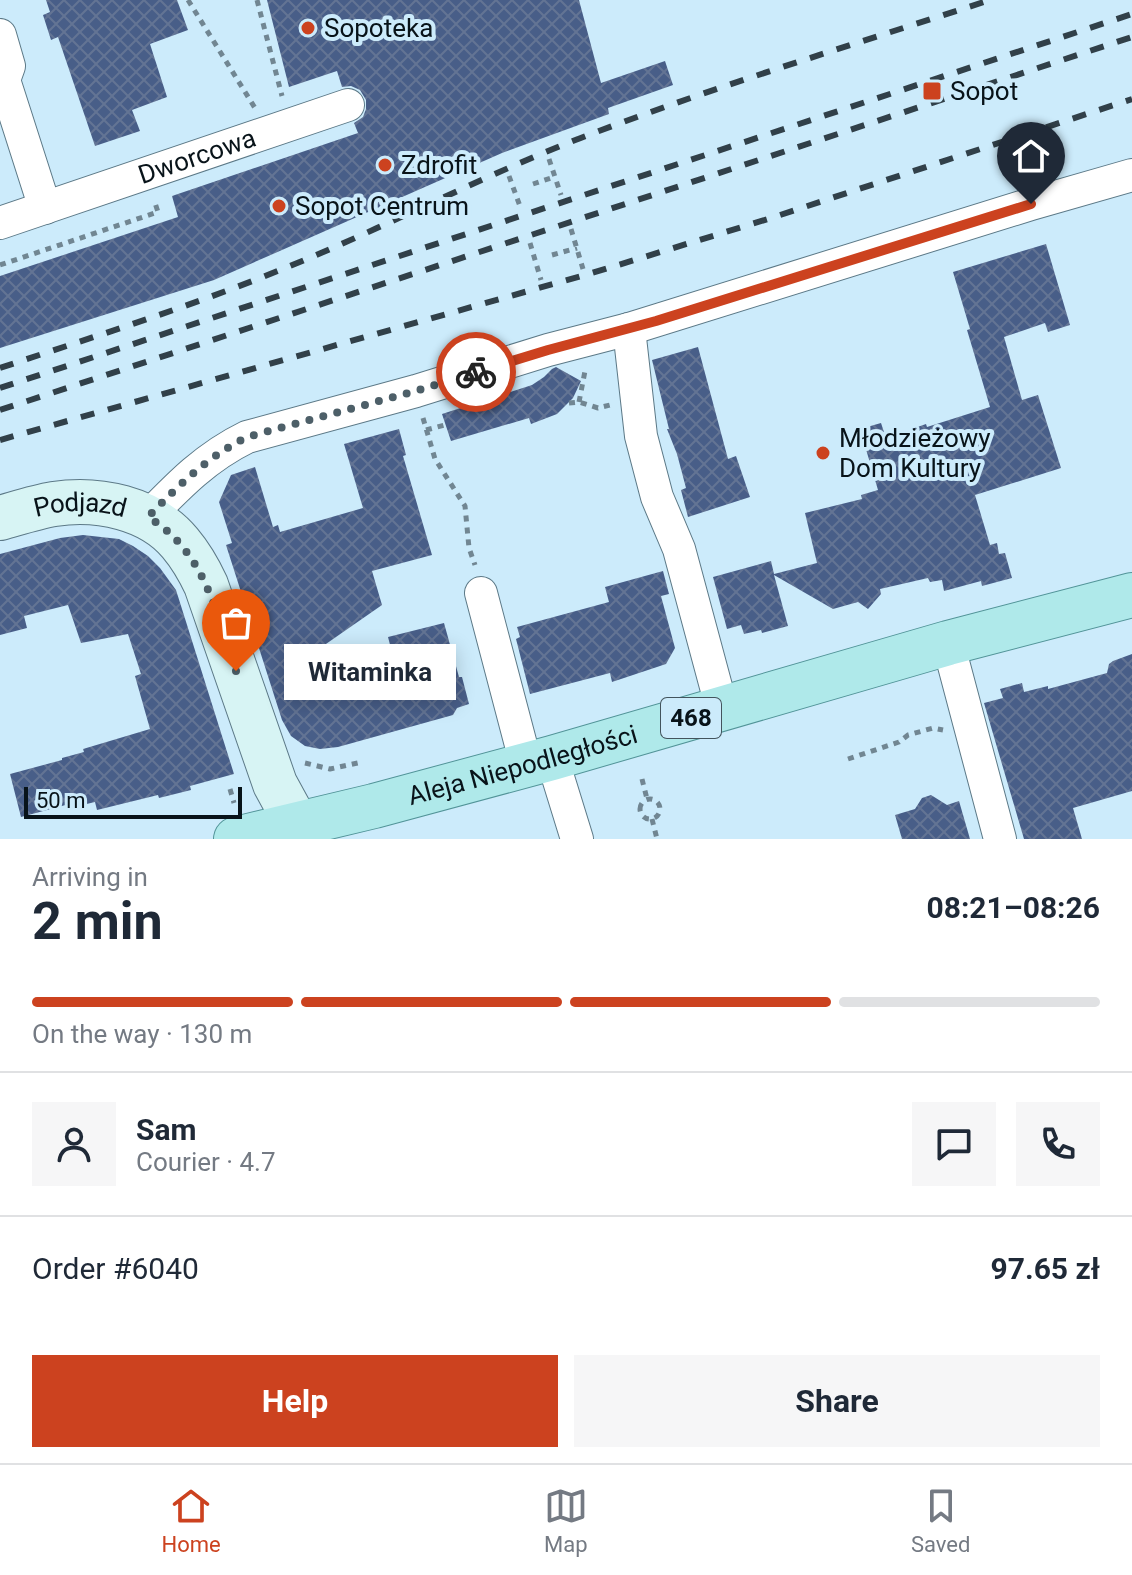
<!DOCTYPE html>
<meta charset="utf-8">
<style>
body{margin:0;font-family:Roboto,sans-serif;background:#f6f6f7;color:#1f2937;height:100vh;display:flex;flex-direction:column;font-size:30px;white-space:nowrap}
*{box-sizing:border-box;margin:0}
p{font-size:26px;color:#747a83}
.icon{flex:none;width:44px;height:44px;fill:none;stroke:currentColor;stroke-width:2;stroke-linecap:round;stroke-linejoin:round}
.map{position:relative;height:839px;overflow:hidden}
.panel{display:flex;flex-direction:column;background:#fff;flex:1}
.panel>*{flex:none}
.scale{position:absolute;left:24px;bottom:20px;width:218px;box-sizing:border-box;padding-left:8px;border:4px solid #081319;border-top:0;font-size:22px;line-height:28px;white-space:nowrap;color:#081319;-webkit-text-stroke:6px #ccebfb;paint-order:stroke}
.pin{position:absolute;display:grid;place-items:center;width:68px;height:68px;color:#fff;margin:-82px -34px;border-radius:50% 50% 50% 0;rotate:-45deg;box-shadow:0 0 8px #0007}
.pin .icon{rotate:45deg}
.courier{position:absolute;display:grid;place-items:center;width:80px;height:80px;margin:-40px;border:6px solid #cc421f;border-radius:50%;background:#fff;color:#222;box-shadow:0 2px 10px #0007}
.bubble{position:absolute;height:56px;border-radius:0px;background:#fff;box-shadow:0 4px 20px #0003;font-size:26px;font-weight:700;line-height:56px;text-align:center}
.summary em{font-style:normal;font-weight:700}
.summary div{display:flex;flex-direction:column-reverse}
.summary{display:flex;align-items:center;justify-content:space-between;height:136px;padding:0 32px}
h1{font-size:52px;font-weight:700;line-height:60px}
.bar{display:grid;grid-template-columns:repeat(4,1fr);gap:12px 8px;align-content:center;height:96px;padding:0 32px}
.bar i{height:10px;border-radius:6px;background:#e0e1e3}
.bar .current{background:#cc421f}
.bar p{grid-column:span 4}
.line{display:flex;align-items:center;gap:20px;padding:0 32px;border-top:2px solid #e0e1e3}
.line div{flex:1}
.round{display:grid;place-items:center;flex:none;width:84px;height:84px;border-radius:0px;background:#f6f6f7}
.button{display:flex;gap:16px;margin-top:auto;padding:16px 32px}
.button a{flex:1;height:92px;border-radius:0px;background:#cc421f;color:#fff;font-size:32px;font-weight:700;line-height:92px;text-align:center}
.button a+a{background:#f6f6f7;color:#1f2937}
.tab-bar{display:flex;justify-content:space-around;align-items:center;height:112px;border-top:2px solid #e0e1e3;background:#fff;font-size:22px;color:#747a83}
.tab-bar a{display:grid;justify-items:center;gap:4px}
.tab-bar .current{color:#cc421f}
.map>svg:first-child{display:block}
.building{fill:url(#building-cross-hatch)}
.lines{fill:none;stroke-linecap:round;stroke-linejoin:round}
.street-casing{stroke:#5c7987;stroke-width:34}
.secondary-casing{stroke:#5c7987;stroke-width:46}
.primary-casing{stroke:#529498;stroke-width:46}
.path{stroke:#718692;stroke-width:5;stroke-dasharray:6 6;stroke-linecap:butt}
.street{stroke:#fff;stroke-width:32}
.secondary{stroke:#d7f4f4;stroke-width:44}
.primary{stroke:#afe9ea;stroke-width:44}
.rail{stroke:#314049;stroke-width:6;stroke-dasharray:14 14;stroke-linecap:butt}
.done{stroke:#4d5f68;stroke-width:8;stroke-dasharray:0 14.4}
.route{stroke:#cc421f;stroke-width:10}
.poi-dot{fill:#cc421f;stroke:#ccebfb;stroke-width:3}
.labels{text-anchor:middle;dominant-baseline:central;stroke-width:8;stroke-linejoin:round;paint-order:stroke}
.shield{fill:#ccebfb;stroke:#43545d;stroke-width:2}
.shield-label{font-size:24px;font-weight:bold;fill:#081319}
.poi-label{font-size:26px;fill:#081319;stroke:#ccebfb;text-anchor:start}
.street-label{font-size:26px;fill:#081319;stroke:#ccebfb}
</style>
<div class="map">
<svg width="1132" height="839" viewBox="0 0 1132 839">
<defs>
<pattern id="building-cross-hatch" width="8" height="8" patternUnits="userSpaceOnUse" patternTransform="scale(2)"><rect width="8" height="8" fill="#485e88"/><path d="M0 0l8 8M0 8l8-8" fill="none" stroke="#637494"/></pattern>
</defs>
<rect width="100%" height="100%" fill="#ccebfb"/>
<path class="building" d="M 46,0 L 177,0 L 188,30 L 150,44 L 167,97 L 132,110 L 140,131 L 95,146 L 58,37 L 51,40 L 43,15 L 50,12 Z
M 267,0 L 579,0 L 601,83 L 665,61 L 673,85 L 608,108 L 609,114 L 502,153 L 214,280 L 0,348 L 0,276 L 178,217 L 172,196 L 358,133 L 354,123 L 363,117 L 366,109 L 366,100 L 360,90 L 351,86 L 342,87 L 337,71 L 289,87 Z
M 1046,244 L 1070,325 L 1048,332 L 1045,323 L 1004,337 L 1022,400 L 1038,395 L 1061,468 L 975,495 L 990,545 L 997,543 L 999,554 L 1005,553 L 1012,578 L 982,586 L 981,581 L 944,591 L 942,580 L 930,582 L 928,578 L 880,589 L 881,594 L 868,609 L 858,602 L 833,609 L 774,575 L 788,626 L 762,633 L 761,630 L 744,634 L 741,625 L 727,629 L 713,577 L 771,561 L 774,574 L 817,563 L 805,513 L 862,499 L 861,495 L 878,490 L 860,429 L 881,423 L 886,438 L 926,424 L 927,427 L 990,407 L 967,330 L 970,329 L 953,272 Z
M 698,347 L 728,459 L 736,456 L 750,497 L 688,517 L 681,490 L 686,488 L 677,454 L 667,429 L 669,429 L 652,360 Z
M 556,367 L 581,381 L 573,398 L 557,414 L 531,424 L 529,418 L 451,441 L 442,414 L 532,385 L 544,377 L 552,369 Z
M 399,429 L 406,455 L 403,456 L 432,555 L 372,571 L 382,605 L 313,653 L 326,691 L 397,672 L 388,637 L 444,623 L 459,677 L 462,677 L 469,704 L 457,708 L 453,715 L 338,747 L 320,749 L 305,746 L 291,736 L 282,720 L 226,545 L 232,543 L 219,502 L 231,475 L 255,467 L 273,527 L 278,525 L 280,532 L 363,508 L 344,444 Z
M 83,535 L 119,539 L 133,546 L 148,556 L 160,568 L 176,590 L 234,774 L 190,786 L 191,790 L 159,798 L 158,795 L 97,810 L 95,802 L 74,807 L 73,803 L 21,817 L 10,774 L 62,760 L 62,758 L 84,752 L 83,749 L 150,729 L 135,676 L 141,674 L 128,634 L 81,643 L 68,605 L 24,616 L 27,628 L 0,635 L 0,554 L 60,538 Z
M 663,571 L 669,594 L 661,596 L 675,648 L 666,664 L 612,682 L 610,673 L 530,694 L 516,639 L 520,637 L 517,627 L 609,602 L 605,587 Z
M 1132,654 L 1132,791 L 1073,808 L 1082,839 L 1024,839 L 984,703 L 1003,698 L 1000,689 L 1022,683 L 1024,692 L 1048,686 L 1048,689 L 1107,673 L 1109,664 L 1113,661 Z
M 931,795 L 947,805 L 959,801 L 970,839 L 902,839 L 895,815 L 915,809 L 922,798 Z"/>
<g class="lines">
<g class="street-casing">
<g id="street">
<path d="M 0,35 L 9,66 L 4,80 L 45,208"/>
<path id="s1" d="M 0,223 L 348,105"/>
<path d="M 629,329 L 641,436 L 657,497 L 679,549 L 722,709"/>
<path d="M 148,517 C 179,485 206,457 247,437 L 416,391 L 548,350 L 629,329 L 1031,204 L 1132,175"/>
<path d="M 481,593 L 526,764"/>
<path d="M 948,643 L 1000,839"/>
<path d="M 552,758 L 577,839"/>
</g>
</g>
<g class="secondary-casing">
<g id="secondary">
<path id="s2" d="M 0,518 C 18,513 36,507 54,504 C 98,497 151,508 180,543 C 191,556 199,570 206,585 L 275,784 L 305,839"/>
</g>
</g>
<g class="primary-casing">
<g id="primary">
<path id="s3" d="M 236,839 L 374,806 L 552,758 L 948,643 L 1132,595"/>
</g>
</g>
<path class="path" d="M 188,0 L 255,108
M 257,0 L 282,96
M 549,159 L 561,195
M 509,176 L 521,209
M 533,184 L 554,177
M 571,229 L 583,269
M 530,243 L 541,280
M 552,255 L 577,248
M 0,265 L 158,212 L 154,200
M 579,402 L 585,371
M 569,403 L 579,402 L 598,408 L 610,405
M 423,418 L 435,459 L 465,506 L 469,548 L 475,565
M 426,430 L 445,425
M 848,759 L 899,742 L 908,735 L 933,728 L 943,730
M 305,763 L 330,769 L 362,762
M 642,779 L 647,799
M 230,789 L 234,803
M640 809a10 10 0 1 1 20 0a10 10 0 1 1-20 0Z
M 652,819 L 657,839"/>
<use href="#street" class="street"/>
<use href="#secondary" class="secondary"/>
<use href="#primary" class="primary"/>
<path class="rail" d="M 0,368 C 96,336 192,306 285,268 C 384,228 478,178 578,139 C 713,87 852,45 990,0
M 0,388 L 1132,14
M 0,410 L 1132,37
M 0,440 L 592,273 L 768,219 L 1132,99"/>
</g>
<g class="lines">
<path class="done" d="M 236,671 C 215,611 206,553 148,517 C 178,486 207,457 247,437 L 416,391 L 476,372"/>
<path class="route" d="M 476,372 L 548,350 L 656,321 L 1031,204"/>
</g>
<g class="poi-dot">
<circle cx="308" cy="28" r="8"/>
<rect x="922" y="81" width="20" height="20" rx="4"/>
<circle cx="385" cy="165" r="8"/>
<circle cx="279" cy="206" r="8"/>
<circle cx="823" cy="453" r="8"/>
</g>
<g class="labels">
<rect class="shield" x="661" y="698" width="60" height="40" rx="6"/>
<g class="shield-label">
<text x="691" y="718">468</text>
</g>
<g class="poi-label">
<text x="324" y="28">Sopoteka</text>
<text x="950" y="91">Sopot</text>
<text x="401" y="165">Zdrofit</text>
<text x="295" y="206">Sopot Centrum</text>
<text x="839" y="438">Młodzieżowy<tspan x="839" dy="30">Dom Kultury</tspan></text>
</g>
<g class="street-label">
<text stroke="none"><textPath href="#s1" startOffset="208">Dworcowa</textPath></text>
<text stroke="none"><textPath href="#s2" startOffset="82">Podjazd</textPath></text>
<text stroke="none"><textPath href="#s3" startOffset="296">Aleja Niepodległości</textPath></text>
</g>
</g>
</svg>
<div class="scale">50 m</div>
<div class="pin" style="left:236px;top:671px;background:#ea580c"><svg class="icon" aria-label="bag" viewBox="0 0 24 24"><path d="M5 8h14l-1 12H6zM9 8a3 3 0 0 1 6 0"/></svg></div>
<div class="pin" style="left:1031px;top:204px;background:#1f2937"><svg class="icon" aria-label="home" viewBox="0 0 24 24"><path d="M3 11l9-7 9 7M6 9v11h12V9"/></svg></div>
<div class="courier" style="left:476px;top:372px"><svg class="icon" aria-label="bike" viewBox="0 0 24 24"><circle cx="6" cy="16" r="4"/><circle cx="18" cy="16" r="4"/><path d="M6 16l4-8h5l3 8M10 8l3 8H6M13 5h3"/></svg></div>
<div class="bubble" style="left:284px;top:644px;width:172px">Witaminka</div>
</div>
<section class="panel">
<div class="summary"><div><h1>2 min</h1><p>Arriving in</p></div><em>08:21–08:26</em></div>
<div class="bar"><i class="current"></i><i class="current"></i><i class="current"></i><i></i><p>On the way · 130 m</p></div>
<div class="line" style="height:144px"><a class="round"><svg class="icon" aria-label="person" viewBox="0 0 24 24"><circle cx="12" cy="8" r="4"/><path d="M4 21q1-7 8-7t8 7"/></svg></a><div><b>Sam</b><p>Courier · 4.7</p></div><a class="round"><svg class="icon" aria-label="chat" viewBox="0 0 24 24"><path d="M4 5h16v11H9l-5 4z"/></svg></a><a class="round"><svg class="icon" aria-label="phone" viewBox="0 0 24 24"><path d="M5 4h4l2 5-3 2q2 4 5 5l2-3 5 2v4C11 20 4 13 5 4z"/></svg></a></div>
<div class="line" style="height:104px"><div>Order #6040</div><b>97.65 zł</b></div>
<div class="button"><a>Help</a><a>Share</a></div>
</section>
<nav class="tab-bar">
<a class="current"><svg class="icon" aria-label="home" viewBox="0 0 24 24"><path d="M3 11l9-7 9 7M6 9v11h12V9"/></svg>Home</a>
<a><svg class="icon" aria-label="map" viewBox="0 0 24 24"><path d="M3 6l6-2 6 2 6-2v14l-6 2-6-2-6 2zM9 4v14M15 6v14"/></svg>Map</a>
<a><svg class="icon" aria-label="saved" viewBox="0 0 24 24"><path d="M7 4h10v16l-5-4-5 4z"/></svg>Saved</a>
</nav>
